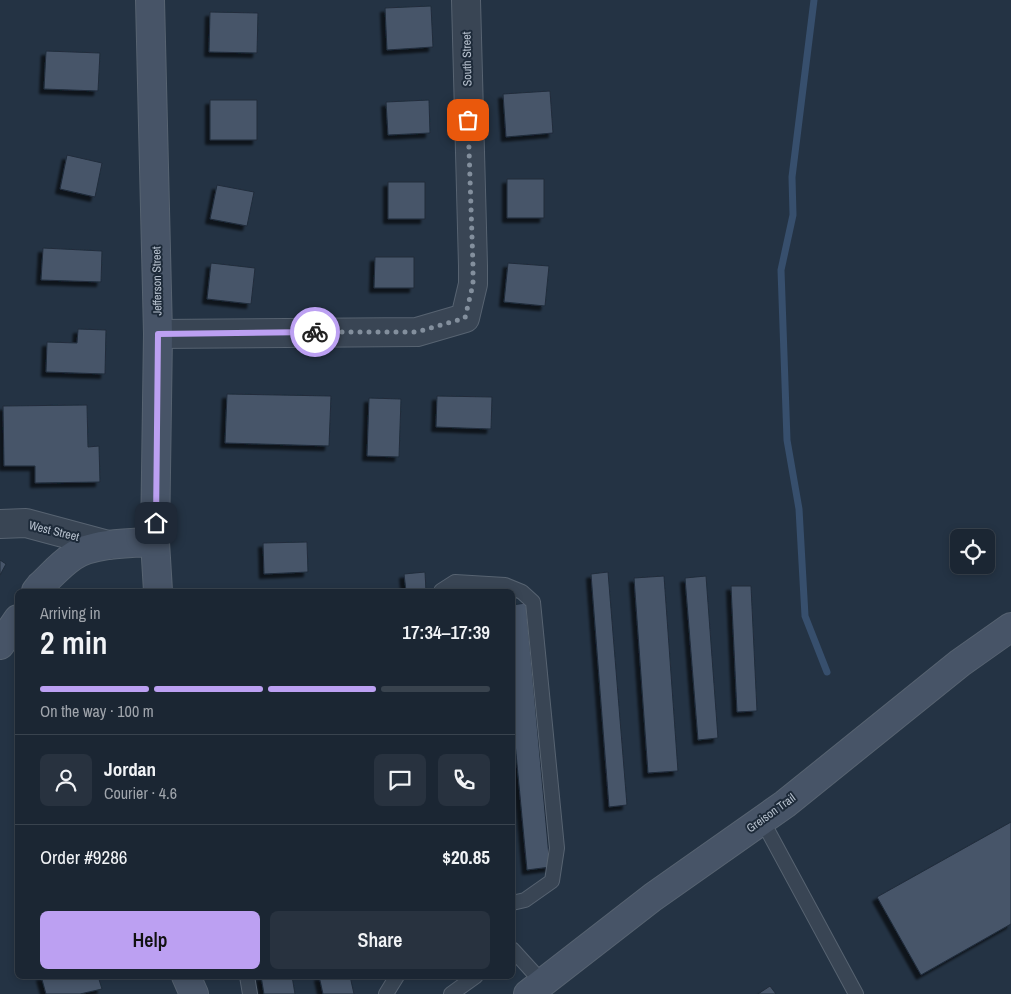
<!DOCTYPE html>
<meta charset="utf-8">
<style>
body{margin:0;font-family:"Archivo Narrow",sans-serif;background:#28323f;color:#f1f3f6;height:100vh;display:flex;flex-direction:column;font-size:19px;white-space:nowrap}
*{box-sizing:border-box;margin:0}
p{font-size:16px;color:#a0a5ac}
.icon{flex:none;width:28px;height:28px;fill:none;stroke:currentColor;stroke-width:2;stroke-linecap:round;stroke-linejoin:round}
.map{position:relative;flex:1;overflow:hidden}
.panel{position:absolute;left:15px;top:589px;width:500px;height:390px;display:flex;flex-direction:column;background:#1b2633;border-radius:8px;box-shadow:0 2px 8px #0003,0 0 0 1px #39434e}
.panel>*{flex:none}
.buttons{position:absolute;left:950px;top:529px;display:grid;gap:10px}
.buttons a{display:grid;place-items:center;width:45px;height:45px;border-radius:8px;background:#1b2633;box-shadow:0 2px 8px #0003,0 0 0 1px #39434e;font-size:25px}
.pin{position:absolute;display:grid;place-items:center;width:42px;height:42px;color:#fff;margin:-21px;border-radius:10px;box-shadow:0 2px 8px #0006}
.courier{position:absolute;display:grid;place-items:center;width:50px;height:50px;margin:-25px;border:4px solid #bca0f2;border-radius:50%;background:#fff;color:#222;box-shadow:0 1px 6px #0007}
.headline em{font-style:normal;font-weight:600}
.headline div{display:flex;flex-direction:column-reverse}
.headline{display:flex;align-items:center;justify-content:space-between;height:85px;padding:0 25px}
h1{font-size:32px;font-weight:600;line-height:38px}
.bar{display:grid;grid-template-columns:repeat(4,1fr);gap:8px 5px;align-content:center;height:60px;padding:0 25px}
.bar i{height:6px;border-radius:4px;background:#39434e}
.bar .on{background:#bca0f2}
.bar p{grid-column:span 4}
.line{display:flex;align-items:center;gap:12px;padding:0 25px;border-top:1px solid #39434e}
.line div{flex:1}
.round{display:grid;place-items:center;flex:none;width:52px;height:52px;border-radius:8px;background:#28323f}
.cta{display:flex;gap:10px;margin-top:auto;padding:10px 25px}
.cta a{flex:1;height:58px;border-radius:8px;background:#bca0f2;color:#111;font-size:20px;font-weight:600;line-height:58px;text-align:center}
.cta a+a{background:#28323f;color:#f1f3f6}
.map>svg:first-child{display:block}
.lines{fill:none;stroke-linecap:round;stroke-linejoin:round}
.stream{stroke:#374f6d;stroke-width:7}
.building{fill:#465569;stroke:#202c3b;filter:url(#shadow)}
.lane-casing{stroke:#576371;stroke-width:16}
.street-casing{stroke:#576371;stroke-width:30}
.secondary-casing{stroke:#576371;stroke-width:30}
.lane{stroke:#394554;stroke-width:14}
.street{stroke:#394554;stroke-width:28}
.secondary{stroke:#475467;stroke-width:28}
.done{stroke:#838f9d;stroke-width:5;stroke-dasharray:0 9}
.route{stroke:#bca0f2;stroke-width:6}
.labels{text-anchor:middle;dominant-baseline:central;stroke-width:4;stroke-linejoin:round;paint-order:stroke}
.street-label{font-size:12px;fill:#b6c0cd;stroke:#1d2a39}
</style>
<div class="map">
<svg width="1011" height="994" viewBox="0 0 1011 994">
<defs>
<filter id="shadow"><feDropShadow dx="-4.5" dy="4.5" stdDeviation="1" flood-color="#0009"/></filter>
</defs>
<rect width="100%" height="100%" fill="#243344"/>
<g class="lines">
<path class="stream" d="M 814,0 L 792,177 L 793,215 L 781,270 L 787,440 L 799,509 L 805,616 L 827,672"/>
</g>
<path class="building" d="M 431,6 L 433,47 L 387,50 L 385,8 Z
M 210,12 L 258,13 L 257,53 L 209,52 Z
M 46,51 L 100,53 L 98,91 L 44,89 Z
M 550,91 L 553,133 L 506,137 L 503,94 Z
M 210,100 L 257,100 L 257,140 L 210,140 Z
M 429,100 L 430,133 L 388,135 L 386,102 Z
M 67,155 L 102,163 L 95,197 L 60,189 Z
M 507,179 L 544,179 L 544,218 L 507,218 Z
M 388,182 L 425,182 L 425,219 L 388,219 Z
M 217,185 L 254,192 L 247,226 L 210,219 Z
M 43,248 L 102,251 L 101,282 L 41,280 Z
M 375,257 L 414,257 L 414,288 L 374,288 Z
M 211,263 L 255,268 L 251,304 L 207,299 Z
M 508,263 L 549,266 L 545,306 L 504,302 Z
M 78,329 L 106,330 L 105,374 L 46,372 L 47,342 L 77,343 Z
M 227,394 L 331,396 L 329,446 L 225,443 Z
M 437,396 L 492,397 L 491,429 L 436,427 Z
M 369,398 L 401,399 L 399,457 L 367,456 Z
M 87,405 L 88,447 L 99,446 L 100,482 L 35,483 L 35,466 L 4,466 L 3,406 Z
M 307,542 L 308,572 L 264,574 L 263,543 Z
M 0,560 L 6,564 L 0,575 Z
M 425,572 L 426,591 L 406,591 L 404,574 Z
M 608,572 L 627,805 L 609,807 L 591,574 Z
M 664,576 L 678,771 L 648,773 L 634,578 Z
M 706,576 L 718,738 L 698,740 L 685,578 Z
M 731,586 L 751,586 L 757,711 L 737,712 Z
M 526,603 L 550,867 L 527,870 L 512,711 L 512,605 Z
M 1011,822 L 1011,924 L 921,975 L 877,897 Z
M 41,976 L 98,976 L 102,989 L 80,994 L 46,994 Z
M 261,976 L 292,976 L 295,994 L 264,994 Z
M 319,976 L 350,976 L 354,994 L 323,994 Z
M 770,986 L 776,994 L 758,994 Z"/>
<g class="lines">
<g class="lane-casing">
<path id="lane" d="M 441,591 L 455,582 L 505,585 L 522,592 L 533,602 L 557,848 L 552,881 L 525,900 L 512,903
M 762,820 L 856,994
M 512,949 L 543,983
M 247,976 L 250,994
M 386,994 L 397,976
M 451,994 L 476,976"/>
</g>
<g class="street-casing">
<path id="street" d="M 158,334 L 417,332 L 465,318 L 473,284 L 473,266 L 466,0
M 0,524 L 26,523 L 108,545"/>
</g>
<g class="secondary-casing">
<path id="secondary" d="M 150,0 L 158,334 L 155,542 L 158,591
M 36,591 L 40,586 C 50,577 60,565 72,557 C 91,543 131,543 155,542
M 0,645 L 18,619
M 186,976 L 194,994
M 528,994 L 653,897 L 785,804 L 960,663 L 1011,627"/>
</g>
<use href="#lane" class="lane"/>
<use href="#street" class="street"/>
<use href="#secondary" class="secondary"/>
</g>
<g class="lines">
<path class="done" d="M 315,332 L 417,332 L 465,318 L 473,284 L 473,266 L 468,120"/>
<path class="route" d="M 156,523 L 158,334 L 315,332"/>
</g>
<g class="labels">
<g class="street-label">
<text transform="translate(467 59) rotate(-91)">South Street</text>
<text transform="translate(157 281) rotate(-91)">Jefferson Street</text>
<text transform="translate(54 531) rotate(14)">West Street</text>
<text transform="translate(771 813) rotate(-36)">Greison Trail</text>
</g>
</g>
</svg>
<div class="buttons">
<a><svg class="icon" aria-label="locate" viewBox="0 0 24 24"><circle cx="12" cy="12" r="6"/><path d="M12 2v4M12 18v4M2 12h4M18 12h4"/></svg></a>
</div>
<div class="pin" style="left:468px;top:120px;background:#ea580c"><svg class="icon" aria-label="bag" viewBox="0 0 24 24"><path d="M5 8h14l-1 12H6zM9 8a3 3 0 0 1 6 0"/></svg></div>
<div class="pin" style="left:156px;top:523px;background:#1f2937"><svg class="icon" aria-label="home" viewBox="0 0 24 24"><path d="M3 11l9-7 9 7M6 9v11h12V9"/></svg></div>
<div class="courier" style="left:315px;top:332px"><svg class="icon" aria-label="bike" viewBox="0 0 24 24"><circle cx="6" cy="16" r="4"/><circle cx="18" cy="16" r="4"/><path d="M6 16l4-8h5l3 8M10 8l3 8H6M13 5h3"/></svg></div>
<section class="panel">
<div class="headline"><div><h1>2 min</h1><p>Arriving in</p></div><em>17:34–17:39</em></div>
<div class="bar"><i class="on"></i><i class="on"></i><i class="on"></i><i></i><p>On the way · 100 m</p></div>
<div class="line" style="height:90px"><a class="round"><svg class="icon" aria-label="person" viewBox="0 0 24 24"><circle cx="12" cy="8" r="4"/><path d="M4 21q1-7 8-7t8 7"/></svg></a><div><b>Jordan</b><p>Courier · 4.6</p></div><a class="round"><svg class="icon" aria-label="chat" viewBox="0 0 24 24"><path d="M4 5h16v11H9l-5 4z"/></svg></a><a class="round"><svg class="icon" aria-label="phone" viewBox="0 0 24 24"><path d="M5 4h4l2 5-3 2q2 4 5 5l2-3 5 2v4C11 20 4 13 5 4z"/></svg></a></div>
<div class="line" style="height:65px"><div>Order #9286</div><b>$20.85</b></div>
<div class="cta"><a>Help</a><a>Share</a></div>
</section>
</div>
